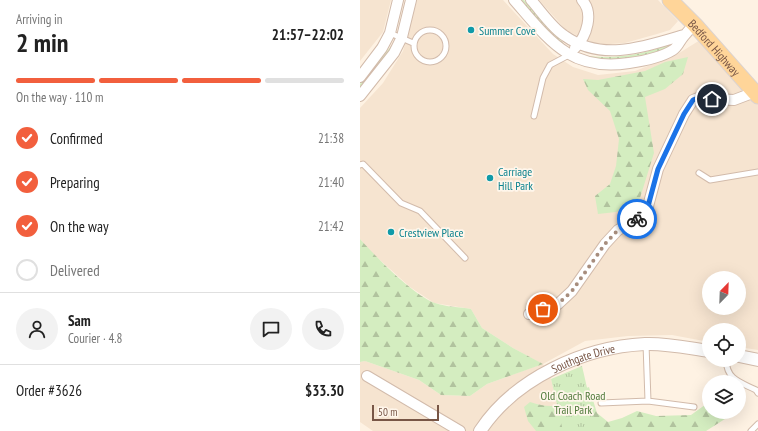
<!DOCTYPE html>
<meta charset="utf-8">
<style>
body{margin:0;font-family:"PT Sans Narrow",sans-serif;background:#f2f2f2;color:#222;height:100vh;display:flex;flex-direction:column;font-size:15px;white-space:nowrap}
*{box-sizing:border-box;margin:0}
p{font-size:13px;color:#767676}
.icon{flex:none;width:22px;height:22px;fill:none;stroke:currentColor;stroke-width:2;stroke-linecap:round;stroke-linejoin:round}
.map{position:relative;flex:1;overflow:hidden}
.details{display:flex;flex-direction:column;background:#fff;width:360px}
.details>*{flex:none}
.needle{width:26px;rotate:23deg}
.controls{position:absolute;left:342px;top:271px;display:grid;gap:8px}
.controls a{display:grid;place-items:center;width:44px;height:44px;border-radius:50%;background:#fff;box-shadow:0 4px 16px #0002;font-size:20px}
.scale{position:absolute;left:12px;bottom:10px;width:67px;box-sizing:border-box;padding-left:4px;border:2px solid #785646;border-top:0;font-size:11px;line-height:14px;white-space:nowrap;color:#785646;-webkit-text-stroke:3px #fff6eb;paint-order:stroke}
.pin{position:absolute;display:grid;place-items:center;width:34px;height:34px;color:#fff;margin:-17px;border:2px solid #fff;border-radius:50%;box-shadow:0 1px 4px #0007}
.courier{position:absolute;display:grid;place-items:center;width:40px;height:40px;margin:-20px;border:3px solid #1a73e8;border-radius:50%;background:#fff;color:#222;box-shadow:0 1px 5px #0007}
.headline em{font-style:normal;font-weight:800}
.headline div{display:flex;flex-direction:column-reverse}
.headline{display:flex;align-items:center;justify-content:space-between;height:68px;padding:0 16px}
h1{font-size:26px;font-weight:800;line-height:30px}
.bar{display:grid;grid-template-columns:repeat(4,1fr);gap:6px 4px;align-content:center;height:48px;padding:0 16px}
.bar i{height:5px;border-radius:3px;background:#e0e0e0}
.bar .on{background:#f25f3d}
.bar p{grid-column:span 4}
.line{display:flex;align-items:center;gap:10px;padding:0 16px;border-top:1px solid #e0e0e0}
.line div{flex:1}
.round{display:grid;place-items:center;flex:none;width:42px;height:42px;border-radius:21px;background:#f2f2f2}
ol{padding:0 16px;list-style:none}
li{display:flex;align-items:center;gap:12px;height:44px}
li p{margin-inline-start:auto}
li .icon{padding:4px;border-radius:50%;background:#f25f3d;color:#fff;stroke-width:4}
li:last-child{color:#767676}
li i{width:22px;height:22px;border:2px solid #e0e0e0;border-radius:50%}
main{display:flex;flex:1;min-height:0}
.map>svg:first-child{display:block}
.residential{fill:#f6e4d0;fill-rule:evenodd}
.grass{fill:url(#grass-dots)}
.forest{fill:url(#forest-firs)}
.park{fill:url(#park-tufts)}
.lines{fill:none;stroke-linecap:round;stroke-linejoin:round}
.service-casing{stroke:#d2bbab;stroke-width:7}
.minor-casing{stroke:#d2bbab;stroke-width:12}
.tertiary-casing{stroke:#d2bbab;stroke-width:14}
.primary-casing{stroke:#dcd3cf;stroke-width:17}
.service{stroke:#fff;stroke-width:5}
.minor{stroke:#fff;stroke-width:10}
.tertiary{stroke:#fff;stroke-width:12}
.primary{stroke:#ffd599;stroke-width:15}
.done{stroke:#a78d7d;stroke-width:4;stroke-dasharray:0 7.2}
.route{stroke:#1a73e8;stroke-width:5}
.culture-dot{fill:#0f9aa8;stroke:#fff6eb;stroke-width:1.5}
.labels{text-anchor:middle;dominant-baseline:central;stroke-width:3.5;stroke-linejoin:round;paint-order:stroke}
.culture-label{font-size:12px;fill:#0d838f;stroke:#fff6eb;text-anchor:start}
.street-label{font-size:12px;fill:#785646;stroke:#fff6eb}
.park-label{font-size:12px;fill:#507a3b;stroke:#fff6eb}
</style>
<main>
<section class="details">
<div class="headline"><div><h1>2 min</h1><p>Arriving in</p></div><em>21:57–22:02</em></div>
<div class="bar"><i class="on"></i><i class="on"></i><i class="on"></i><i></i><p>On the way · 110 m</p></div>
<ol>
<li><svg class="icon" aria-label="check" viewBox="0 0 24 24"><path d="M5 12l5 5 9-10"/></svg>Confirmed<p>21:38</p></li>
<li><svg class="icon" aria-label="check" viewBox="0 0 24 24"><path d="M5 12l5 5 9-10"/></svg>Preparing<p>21:40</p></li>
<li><svg class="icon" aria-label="check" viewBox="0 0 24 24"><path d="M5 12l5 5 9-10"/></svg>On the way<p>21:42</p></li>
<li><i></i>Delivered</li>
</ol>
<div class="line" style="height:72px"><a class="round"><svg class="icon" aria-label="person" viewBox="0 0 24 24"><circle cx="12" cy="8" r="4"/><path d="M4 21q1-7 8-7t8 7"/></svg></a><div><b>Sam</b><p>Courier · 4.8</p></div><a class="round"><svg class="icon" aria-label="chat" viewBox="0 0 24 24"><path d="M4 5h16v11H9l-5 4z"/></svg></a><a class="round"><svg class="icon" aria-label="phone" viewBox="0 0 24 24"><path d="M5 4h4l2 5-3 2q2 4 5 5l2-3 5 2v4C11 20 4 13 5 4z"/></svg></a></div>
<div class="line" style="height:52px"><div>Order #3626</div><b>$33.30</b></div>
</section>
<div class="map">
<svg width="398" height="431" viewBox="0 0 398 431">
<defs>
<pattern id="grass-dots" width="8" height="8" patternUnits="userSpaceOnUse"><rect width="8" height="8" fill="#d4edc0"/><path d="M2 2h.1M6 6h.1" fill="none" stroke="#b1c39e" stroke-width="1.8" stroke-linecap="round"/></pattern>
<pattern id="forest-firs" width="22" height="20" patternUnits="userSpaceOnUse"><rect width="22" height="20" fill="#d4edc0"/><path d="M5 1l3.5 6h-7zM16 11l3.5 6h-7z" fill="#b1c39e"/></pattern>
<pattern id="park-tufts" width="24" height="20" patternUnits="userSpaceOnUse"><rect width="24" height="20" fill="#d4edc0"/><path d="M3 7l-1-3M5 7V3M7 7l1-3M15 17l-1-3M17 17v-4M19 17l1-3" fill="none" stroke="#b1c39e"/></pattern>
</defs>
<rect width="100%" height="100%" fill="#fef2e3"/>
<path class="residential" d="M 0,0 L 31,0 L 23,32 L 0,61 Z
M 57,0 L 143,0 L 193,54 L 213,67 L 238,75 L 275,71 L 316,55 L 345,37 L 398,95 L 398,350 L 379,347 L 379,330 L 349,330 L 349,342 L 312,335 L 268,336 L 225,341 L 183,364 L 191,379 L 203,431 L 13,431 L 0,422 L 0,362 L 5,361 L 59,380 L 81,395 L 110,396 L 127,384 L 182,364 L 153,348 L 122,328 L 111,309 L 74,303 L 50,287 L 11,252 L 0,239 L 0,108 L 23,83 L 43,51 ZM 349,278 L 379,278 L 379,308 L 349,308 Z
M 179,0 L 298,0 L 318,21 L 310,30 L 297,34 L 265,43 L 236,45 L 206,30 Z"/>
<path class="grass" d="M 159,0 L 164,0 L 205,45 L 200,45 Z
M 310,43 L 315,43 L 303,51 L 259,61 L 228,58 L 229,56 C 255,59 286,55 310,43 Z
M 32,45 L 34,47 L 0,91 L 0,84 Z"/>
<path class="forest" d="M 328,57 L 323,74 L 305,89 L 285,97 L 294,153 L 280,198 L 256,212 L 238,214 L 235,196 L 250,184 L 256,166 L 259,139 L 250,111 L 228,90 L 223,79 L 238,80 L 285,71 L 305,62 Z
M 0,239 C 16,257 53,295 75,303 C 86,307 100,307 111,309 L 122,328 L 153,348 L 183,364 L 127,384 L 110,396 L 81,395 L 59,380 L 5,361 L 0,362 Z
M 229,387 L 237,413 L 248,422 L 262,418 L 277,411 L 296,416 L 331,415 L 349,402 L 349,412 L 376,412 L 346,431 L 176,431 L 168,421 L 164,407 L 170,402 C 190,409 199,406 218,400 L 218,391 Z"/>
<path class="park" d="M 222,366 L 237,431 L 203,431 L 191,379 Z"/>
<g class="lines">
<g class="service-casing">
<path id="service" d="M54 46a16 16 0 1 1 32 0a16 16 0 1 1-32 0Z
M 30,33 L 53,43
M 174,116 L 183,78 L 190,65 L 209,55
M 0,165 L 3,164 L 41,203 L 60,211 L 105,258
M 339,173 L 350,180 L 398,172
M 286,344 L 288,401
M 366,360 C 367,380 380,382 396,390 L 398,393
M 241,403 L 288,401 L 334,407
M 391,431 L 398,424"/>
</g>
<g class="minor-casing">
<path id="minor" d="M 154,0 C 189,40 210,72 269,63 C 284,61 300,58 313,50 C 318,47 320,40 324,36 C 327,32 331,28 335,25
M 171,0 C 181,11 192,28 205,36 C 242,62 284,47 324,35
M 215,48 C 227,36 234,13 222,0
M 0,77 L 22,48 L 30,33 L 38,0
M 0,96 L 34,53 L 42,37 L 51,0
M 169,314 L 198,304 L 212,291 L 245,244 L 258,230 L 275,221 L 287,210 L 298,169 L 324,114 L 333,100 L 343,96 L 352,99 L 374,100 L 395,92
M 7,376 L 100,431"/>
</g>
<g class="tertiary-casing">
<g id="tertiary">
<path d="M 379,356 L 398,360"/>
<path id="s1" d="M 120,431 C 155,378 224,347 285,344 C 306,343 328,348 349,351"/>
</g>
</g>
<g class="primary-casing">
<g id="primary">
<path id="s2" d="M 310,0 L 335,25 L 398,96"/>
</g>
</g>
<use href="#service" class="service"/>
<use href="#minor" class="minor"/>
<use href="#tertiary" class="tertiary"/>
<use href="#primary" class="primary"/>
</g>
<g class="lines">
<path class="done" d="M 183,309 L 198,304 L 212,291 L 245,244 L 258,230 L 277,219"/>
<path class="route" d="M 277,219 L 287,210 L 298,169 L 324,114 L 333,100 L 343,96 L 352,99"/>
</g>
<g class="culture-dot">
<circle cx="111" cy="30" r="4"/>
<circle cx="130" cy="178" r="4"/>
<circle cx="31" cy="232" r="4"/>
</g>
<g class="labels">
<g class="culture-label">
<text x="119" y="30">Summer Cove</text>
<text x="138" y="171">Carriage<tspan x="138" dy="14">Hill Park</tspan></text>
<text x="39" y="232">Crestview Place</text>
</g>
<g class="street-label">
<text stroke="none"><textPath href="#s2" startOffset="65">Bedford Highway</textPath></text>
<text stroke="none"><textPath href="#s1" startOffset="129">Southgate Drive</textPath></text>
</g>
<g class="park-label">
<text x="213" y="395">Old Coach Road<tspan x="213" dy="14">Trail Park</tspan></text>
</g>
</g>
</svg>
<div class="controls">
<a><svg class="needle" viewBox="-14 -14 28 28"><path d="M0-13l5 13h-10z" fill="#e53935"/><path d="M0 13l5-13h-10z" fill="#767676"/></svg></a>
<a><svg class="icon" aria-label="locate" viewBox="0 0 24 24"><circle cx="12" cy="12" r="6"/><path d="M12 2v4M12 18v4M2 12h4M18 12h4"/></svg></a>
<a><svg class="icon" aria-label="layers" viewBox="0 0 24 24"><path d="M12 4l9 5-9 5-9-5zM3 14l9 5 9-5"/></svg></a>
</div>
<div class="scale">50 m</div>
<div class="pin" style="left:183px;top:309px;background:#ea580c"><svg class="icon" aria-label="bag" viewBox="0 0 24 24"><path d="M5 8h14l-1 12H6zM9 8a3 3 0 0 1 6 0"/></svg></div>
<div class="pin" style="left:352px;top:99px;background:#1f2937"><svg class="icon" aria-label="home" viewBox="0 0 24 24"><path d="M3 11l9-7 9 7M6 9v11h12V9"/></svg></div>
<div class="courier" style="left:277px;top:219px"><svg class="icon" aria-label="bike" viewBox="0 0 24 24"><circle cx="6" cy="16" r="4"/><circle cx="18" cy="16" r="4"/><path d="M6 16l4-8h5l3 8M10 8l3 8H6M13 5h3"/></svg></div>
</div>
</main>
